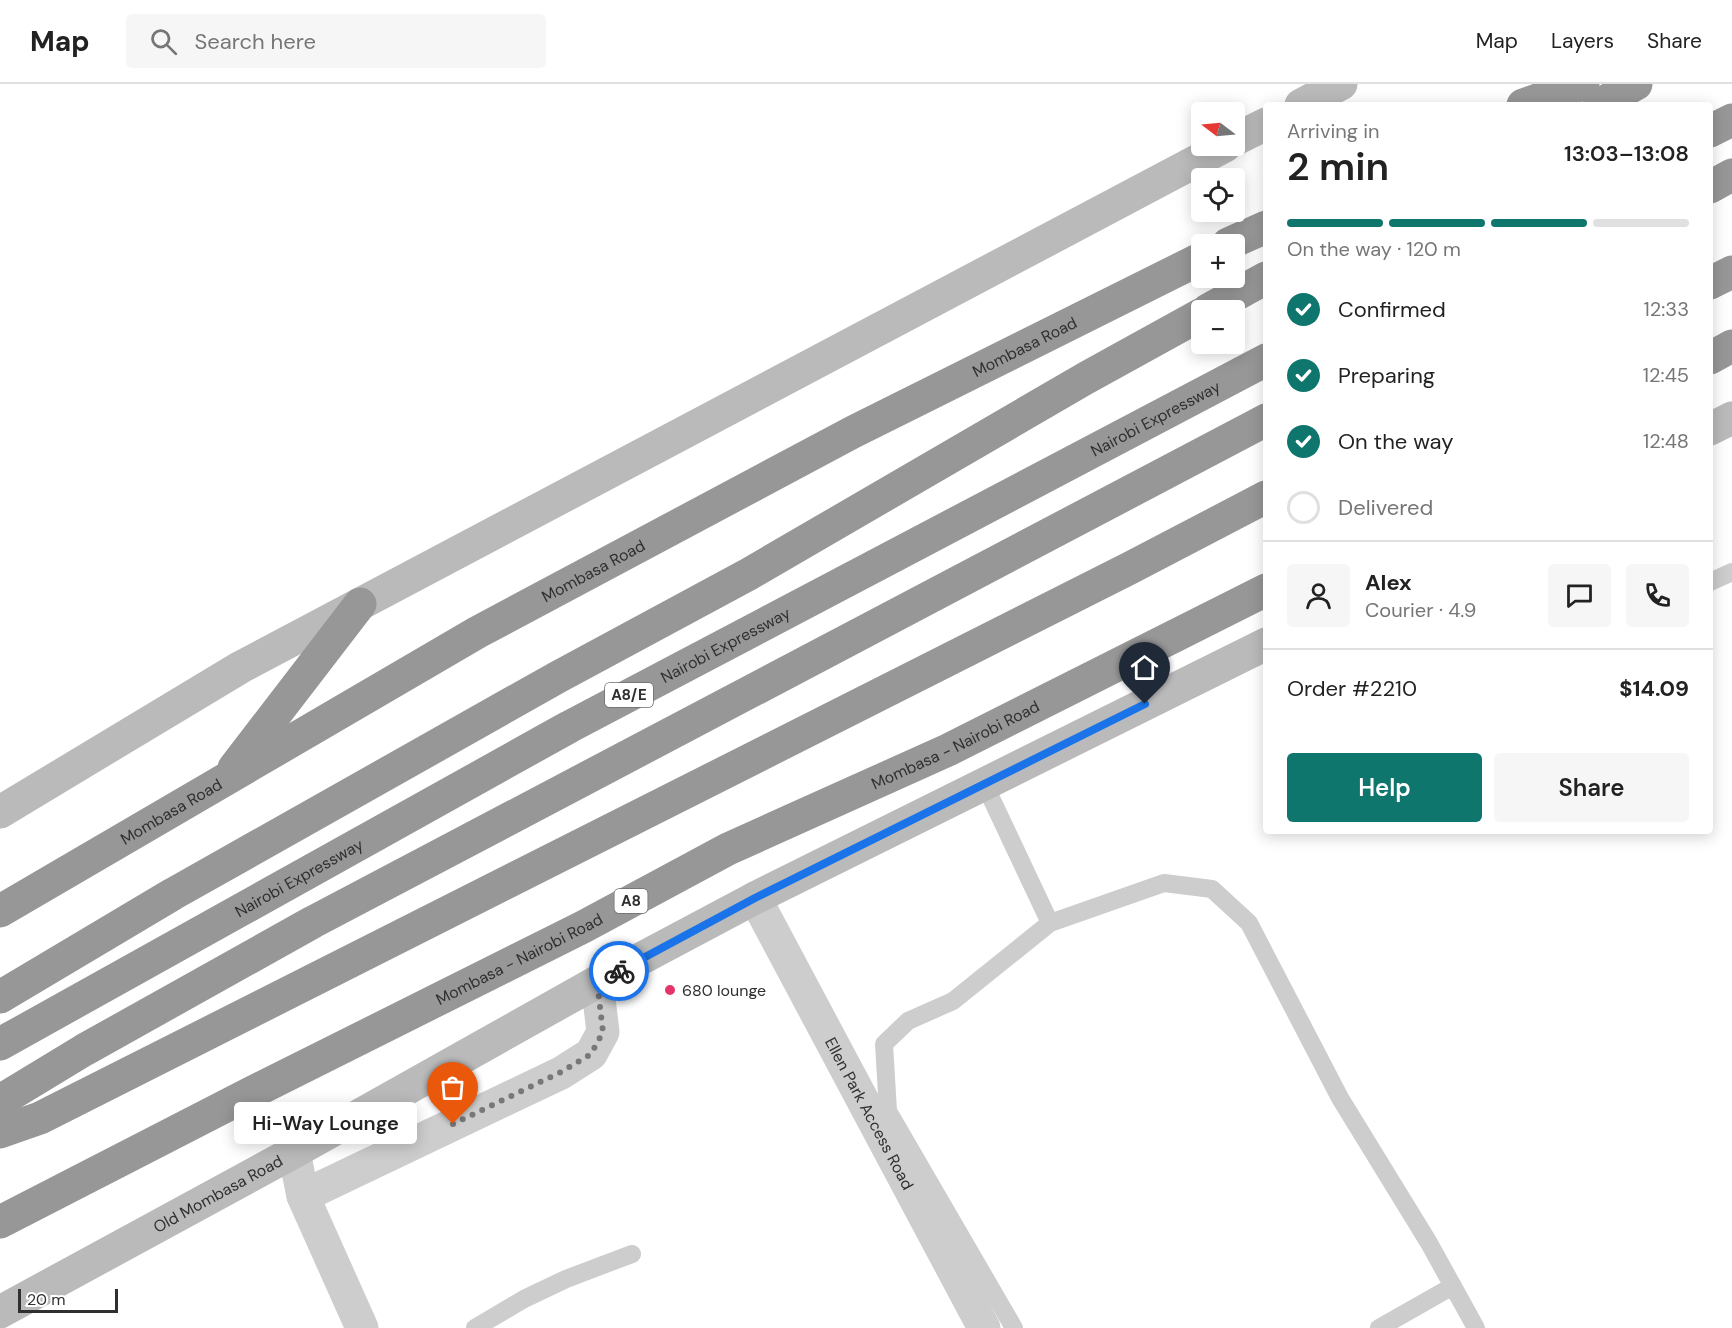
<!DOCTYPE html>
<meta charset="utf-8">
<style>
body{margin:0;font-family:"DM Sans",sans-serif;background:#f6f6f6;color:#222;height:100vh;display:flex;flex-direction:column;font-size:22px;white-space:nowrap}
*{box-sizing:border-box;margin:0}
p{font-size:20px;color:#767676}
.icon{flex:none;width:33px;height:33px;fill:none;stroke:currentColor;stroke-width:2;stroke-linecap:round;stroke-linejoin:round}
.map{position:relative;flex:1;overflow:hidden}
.side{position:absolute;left:1263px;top:18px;width:450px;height:732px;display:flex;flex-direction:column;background:#fff;border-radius:6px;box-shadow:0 3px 15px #0003}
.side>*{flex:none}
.needle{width:39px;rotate:286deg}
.fabs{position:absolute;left:1191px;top:18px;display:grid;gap:12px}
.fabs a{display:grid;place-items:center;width:54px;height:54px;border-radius:6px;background:#fff;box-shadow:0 3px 15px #0003;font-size:30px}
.scale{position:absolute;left:18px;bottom:15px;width:100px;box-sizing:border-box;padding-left:6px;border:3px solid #303030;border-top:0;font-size:16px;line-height:21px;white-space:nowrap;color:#303030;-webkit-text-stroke:4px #fff;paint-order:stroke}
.pin{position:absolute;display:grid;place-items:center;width:51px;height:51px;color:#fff;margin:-62px -26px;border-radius:50% 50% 50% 0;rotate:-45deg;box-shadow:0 0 6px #0007}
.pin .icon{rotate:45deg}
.courier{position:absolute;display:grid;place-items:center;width:60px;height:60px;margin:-30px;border:4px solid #1a73e8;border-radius:50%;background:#fff;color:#222;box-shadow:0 2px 8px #0007}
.bubble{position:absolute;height:42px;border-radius:6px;background:#fff;box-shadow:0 3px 15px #0003;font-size:20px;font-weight:600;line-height:42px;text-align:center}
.overview em{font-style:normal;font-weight:600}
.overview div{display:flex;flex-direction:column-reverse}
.overview{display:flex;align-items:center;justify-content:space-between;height:102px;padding:0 24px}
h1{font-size:39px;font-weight:600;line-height:45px}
.bar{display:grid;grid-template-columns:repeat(4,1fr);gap:9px 6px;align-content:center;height:72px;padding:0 24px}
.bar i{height:8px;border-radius:4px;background:#e0e0e0}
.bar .current{background:#0f766e}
.bar p{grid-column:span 4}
.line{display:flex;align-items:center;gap:15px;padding:0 24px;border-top:2px solid #e0e0e0}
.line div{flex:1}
.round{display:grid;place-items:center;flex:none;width:63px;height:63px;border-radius:6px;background:#f6f6f6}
ol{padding:0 24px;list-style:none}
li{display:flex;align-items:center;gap:18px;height:66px}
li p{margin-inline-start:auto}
li .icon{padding:6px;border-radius:50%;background:#0f766e;color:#fff;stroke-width:4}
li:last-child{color:#767676}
li i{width:33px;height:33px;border:3px solid #e0e0e0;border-radius:50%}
.button{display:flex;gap:12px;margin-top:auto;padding:12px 24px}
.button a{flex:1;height:69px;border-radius:6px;background:#0f766e;color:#fff;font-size:24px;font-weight:600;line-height:69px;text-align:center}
.button a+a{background:#f6f6f6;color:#222}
header{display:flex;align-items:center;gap:36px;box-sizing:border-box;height:84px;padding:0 30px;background:#fff;border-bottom:2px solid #e0e0e0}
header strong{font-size:28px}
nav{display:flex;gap:33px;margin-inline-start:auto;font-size:21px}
.search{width:420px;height:54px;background:#f6f6f6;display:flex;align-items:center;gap:15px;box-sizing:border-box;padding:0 21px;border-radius:6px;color:#767676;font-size:22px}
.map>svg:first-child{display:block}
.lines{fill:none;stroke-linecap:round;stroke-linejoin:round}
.lane{stroke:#cdcdcd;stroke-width:18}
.street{stroke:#cdcdcd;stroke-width:33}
.secondary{stroke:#bababa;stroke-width:33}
.highway{stroke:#979797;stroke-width:33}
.done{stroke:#787878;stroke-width:6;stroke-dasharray:0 10.8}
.route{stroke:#1a73e8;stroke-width:8}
.poi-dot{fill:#e53568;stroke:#fff;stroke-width:2}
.labels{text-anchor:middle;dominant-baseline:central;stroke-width:6;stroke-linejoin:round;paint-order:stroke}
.shield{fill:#fff;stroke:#6e6e6e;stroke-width:1.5}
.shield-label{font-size:15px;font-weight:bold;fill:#303030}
.street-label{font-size:16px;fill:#303030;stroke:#fff}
.poi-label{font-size:16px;fill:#303030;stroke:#fff;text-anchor:start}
</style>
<header>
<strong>Map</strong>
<div class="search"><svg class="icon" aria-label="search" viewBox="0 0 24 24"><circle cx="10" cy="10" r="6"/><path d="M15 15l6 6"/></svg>Search here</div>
<nav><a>Map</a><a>Layers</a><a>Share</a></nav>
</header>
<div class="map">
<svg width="1732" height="1244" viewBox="0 0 1732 1244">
<rect width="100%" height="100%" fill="#fff"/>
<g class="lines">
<path class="lane" d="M 1710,498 L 1732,488
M 984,699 L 1050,839
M 475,1244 L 524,1215 L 566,1195 L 632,1170
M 1014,1244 L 888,1027 L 884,960 L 908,937 L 953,917 L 1050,839 L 1164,799 L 1212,805 L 1249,839 L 1340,1014 L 1429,1159 L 1476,1244
M 1379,1244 L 1453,1202"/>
<g class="street">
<path id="s1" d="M 755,814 L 984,1244"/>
<path d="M 294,1068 L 303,1112 L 362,1244"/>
<path d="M 303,1112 L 561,989 L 591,970 L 603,948 L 597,898"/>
</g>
<g class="secondary">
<path d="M 1301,21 L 1341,0"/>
<path d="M 1234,56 L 1266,40"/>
<path d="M 1710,345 L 1732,334"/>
<path d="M 0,728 L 241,583 L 1225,62"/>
<path id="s2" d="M 0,1228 L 294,1068 L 597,898 L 755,814 L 1266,560"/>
</g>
<g class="highway">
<path d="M 1523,21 L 1583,0"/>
<path d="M 1599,21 L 1636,0"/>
<path d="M 1710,47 L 1732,36"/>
<path d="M 1710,103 L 1732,91"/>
<path d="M 1228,160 L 1266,143"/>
<path d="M 1710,199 L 1732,188"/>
<path d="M 1208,226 L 1266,194"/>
<path d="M 1710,274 L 1732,262"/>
<path d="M 234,684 L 360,520"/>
<path id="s3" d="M 0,827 L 478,548 L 853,348 L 1202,174"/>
<path d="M 0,913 L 173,810 L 558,593 L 749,490 L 1086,294 L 1202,230"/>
<path id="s4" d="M 0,960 L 569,643 L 1266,276"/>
<path d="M 0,1017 L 84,966 L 313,838 L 1266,336"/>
<path d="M 0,1048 L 40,1034 L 1130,484 L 1266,413"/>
<path id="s5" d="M 0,1138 L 253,1008 L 583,843 L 728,765 L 948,666 L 1266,506"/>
</g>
</g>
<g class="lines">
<path class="done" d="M 453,1040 L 561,988 L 591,970 L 603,948 L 597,898 L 619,887"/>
<path class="route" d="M 619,887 L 755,814 L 1145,620"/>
</g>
<circle class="poi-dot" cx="670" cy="906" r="6"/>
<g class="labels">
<g class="shield">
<rect x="605" y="599" width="48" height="24" rx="4.5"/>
<rect x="614.5" y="805" width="33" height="24" rx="4.5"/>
</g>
<g class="shield-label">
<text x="629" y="611">A8/E</text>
<text x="631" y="817">A8</text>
</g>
<g class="street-label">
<text stroke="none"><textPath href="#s3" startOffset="1170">Mombasa Road</textPath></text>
<text stroke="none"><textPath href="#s4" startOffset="1314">Nairobi Expressway</textPath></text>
<text stroke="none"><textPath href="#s3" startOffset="684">Mombasa Road</textPath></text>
<text stroke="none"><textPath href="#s4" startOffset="828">Nairobi Expressway</textPath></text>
<text stroke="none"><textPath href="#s5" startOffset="1068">Mombasa - Nairobi Road</textPath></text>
<text stroke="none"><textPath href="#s3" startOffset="198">Mombasa Road</textPath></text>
<text stroke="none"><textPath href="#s4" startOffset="342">Nairobi Expressway</textPath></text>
<text stroke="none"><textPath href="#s5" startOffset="582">Mombasa - Nairobi Road</textPath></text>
<text stroke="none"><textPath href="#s1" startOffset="244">Ellen Park Access Road</textPath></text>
<text stroke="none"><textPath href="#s2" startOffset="248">Old Mombasa Road</textPath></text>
</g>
<g class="poi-label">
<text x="682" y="906">680 lounge</text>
</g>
</g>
</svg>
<div class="fabs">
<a><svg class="needle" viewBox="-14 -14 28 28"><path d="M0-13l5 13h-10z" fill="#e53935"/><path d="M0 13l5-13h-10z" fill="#767676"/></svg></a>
<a><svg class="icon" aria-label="locate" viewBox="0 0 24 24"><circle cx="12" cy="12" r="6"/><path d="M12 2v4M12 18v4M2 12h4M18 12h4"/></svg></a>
<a>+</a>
<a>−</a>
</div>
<div class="scale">20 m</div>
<div class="pin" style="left:453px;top:1040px;background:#ea580c"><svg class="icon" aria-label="bag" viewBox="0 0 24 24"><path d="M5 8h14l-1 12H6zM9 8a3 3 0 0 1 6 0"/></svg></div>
<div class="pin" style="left:1145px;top:620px;background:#1f2937"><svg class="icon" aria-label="home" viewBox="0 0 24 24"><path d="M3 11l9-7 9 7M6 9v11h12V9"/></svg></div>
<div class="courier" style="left:619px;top:887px"><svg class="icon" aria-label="bike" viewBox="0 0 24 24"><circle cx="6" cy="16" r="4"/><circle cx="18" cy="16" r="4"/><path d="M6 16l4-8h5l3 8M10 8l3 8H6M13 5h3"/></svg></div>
<div class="bubble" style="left:234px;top:1018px;width:183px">Hi-Way Lounge</div>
<section class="side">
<div class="overview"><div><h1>2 min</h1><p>Arriving in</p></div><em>13:03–13:08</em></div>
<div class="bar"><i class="current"></i><i class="current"></i><i class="current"></i><i></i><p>On the way · 120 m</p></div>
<ol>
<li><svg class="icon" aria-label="check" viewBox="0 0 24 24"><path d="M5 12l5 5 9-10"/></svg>Confirmed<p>12:33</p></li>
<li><svg class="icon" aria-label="check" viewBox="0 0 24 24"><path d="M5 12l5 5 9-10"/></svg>Preparing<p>12:45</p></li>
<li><svg class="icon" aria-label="check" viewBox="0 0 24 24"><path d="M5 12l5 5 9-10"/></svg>On the way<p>12:48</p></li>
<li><i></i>Delivered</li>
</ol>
<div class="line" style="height:108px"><a class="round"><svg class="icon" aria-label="person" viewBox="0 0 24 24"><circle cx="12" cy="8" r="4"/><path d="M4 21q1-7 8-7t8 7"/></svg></a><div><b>Alex</b><p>Courier · 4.9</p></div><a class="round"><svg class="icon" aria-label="chat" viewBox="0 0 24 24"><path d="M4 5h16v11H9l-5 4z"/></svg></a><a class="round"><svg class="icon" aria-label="phone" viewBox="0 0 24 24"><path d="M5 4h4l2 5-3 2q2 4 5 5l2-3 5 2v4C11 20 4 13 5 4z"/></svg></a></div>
<div class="line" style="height:78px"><div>Order #2210</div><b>$14.09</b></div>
<div class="button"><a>Help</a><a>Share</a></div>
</section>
</div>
